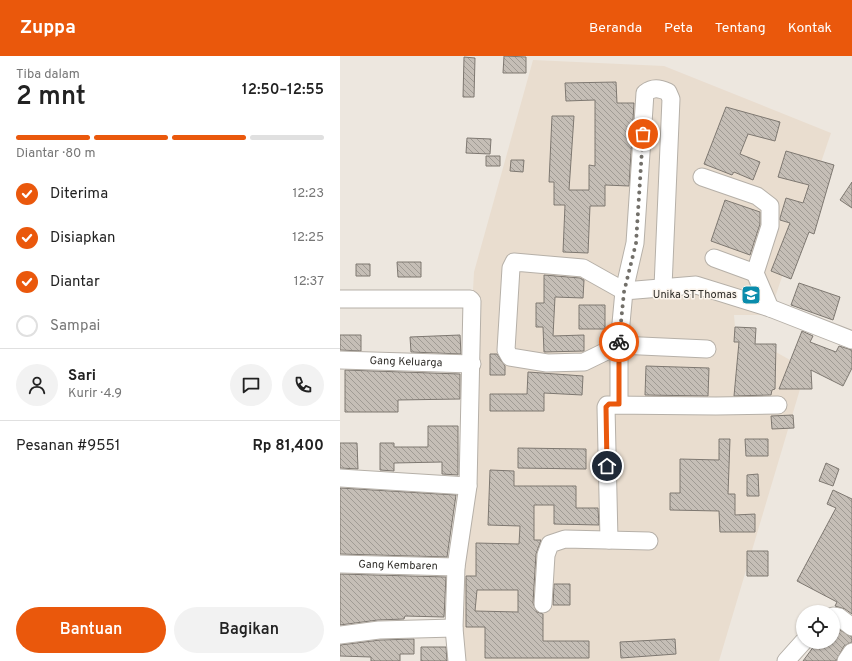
<!DOCTYPE html>
<html lang="id">
<meta charset="utf-8">
<style>
body{margin:0;font-family:Overpass,sans-serif;background:#f2f2f2;color:#222;height:100vh;display:flex;flex-direction:column;font-size:15px;white-space:nowrap}
*{box-sizing:border-box;margin:0}
p{font-size:13px;color:#767676}
.icon{flex:none;width:22px;height:22px;fill:none;stroke:currentColor;stroke-width:2;stroke-linecap:round;stroke-linejoin:round}
.map{position:relative;flex:1;overflow:hidden}
.sheet{display:flex;flex-direction:column;background:#fff;width:340px}
.sheet>*{flex:none}
.fabs{position:absolute;left:456px;top:549px;display:grid;gap:8px}
.fabs a{display:grid;place-items:center;width:44px;height:44px;border-radius:50%;background:#fff;box-shadow:0 1px 3px #0004;font-size:20px}
.pin{position:absolute;display:grid;place-items:center;width:34px;height:34px;color:#fff;margin:-17px;border:2px solid #fff;border-radius:50%;box-shadow:0 1px 4px #0007}
.courier{position:absolute;display:grid;place-items:center;width:40px;height:40px;margin:-20px;border:3px solid #ea580c;border-radius:50%;background:#fff;color:#222;box-shadow:0 1px 5px #0007}
.overview em{font-style:normal;font-weight:600}
.overview div{display:flex;flex-direction:column-reverse}
.overview{display:flex;align-items:center;justify-content:space-between;height:68px;padding:0 16px}
h1{font-size:26px;font-weight:600;line-height:30px}
.bar{display:grid;grid-template-columns:repeat(4,1fr);gap:6px 4px;align-content:center;height:48px;padding:0 16px}
.bar i{height:5px;border-radius:3px;background:#e0e0e0}
.bar .on{background:#ea580c}
.bar p{grid-column:span 4}
.line{display:flex;align-items:center;gap:10px;padding:0 16px;border-top:1px solid #e0e0e0}
.line div{flex:1}
.round{display:grid;place-items:center;flex:none;width:42px;height:42px;border-radius:21px;background:#f2f2f2}
ol{padding:0 16px;list-style:none}
li{display:flex;align-items:center;gap:12px;height:44px}
li p{margin-inline-start:auto}
li .icon{padding:4px;border-radius:50%;background:#ea580c;color:#fff;stroke-width:4}
li:last-child{color:#767676}
li i{width:22px;height:22px;border:2px solid #e0e0e0;border-radius:50%}
.cta{display:flex;gap:8px;margin-top:auto;padding:8px 16px}
.cta a{flex:1;height:46px;border-radius:24px;background:#ea580c;color:#fff;font-size:16px;font-weight:600;line-height:46px;text-align:center}
.cta a+a{background:#f2f2f2;color:#222}
header{display:flex;align-items:center;gap:24px;box-sizing:border-box;height:56px;padding:0 20px;background:#ea580c;color:#fff}
header strong{font-size:19px}
nav{display:flex;gap:22px;margin-inline-start:auto;font-size:14px}
main{display:flex;flex:1;min-height:0}
.map>svg:first-child{display:block}
.built{fill:#e9ddcf}
.building{fill:url(#building-back-hatch);stroke:#7e7871;fill-rule:evenodd}
.lines{fill:none;stroke-linecap:round;stroke-linejoin:round}
.minor-casing{stroke:#b6b0a8;stroke-width:19}
.minor{stroke:#fff;stroke-width:17}
.done{stroke:#726f69;stroke-width:4;stroke-dasharray:0 7.2}
.route{stroke:#ea580c;stroke-width:5}
.labels{text-anchor:middle;dominant-baseline:central;stroke-width:3;stroke-linejoin:round;paint-order:stroke}
.poi-label{font-size:11px;fill:#302e2a;stroke:#fbf4ec;text-anchor:end}
.street-label{font-size:11px;fill:#302e2a;stroke:#fbf4ec}
</style>
<header>
<strong>Zuppa</strong>
<nav><a>Beranda</a><a>Peta</a><a>Tentang</a><a>Kontak</a></nav>
</header>
<main>
<section class="sheet">
<div class="overview"><div><h1>2 mnt</h1><p>Tiba dalam</p></div><em>12:50–12:55</em></div>
<div class="bar"><i class="on"></i><i class="on"></i><i class="on"></i><i></i><p>Diantar · 80 m</p></div>
<ol>
<li><svg class="icon" aria-label="check" viewBox="0 0 24 24"><path d="M5 12l5 5 9-10"/></svg>Diterima<p>12:23</p></li>
<li><svg class="icon" aria-label="check" viewBox="0 0 24 24"><path d="M5 12l5 5 9-10"/></svg>Disiapkan<p>12:25</p></li>
<li><svg class="icon" aria-label="check" viewBox="0 0 24 24"><path d="M5 12l5 5 9-10"/></svg>Diantar<p>12:37</p></li>
<li><i></i>Sampai</li>
</ol>
<div class="line" style="height:72px"><a class="round"><svg class="icon" aria-label="person" viewBox="0 0 24 24"><circle cx="12" cy="8" r="4"/><path d="M4 21q1-7 8-7t8 7"/></svg></a><div><b>Sari</b><p>Kurir · 4.9</p></div><a class="round"><svg class="icon" aria-label="chat" viewBox="0 0 24 24"><path d="M4 5h16v11H9l-5 4z"/></svg></a><a class="round"><svg class="icon" aria-label="phone" viewBox="0 0 24 24"><path d="M5 4h4l2 5-3 2q2 4 5 5l2-3 5 2v4C11 20 4 13 5 4z"/></svg></a></div>
<div class="line" style="height:52px"><div>Pesanan #9551</div><b>Rp 81,400</b></div>
<div class="cta"><a>Bantuan</a><a>Bagikan</a></div>
</section>
<div class="map">
<svg width="512" height="605" viewBox="0 0 512 605">
<defs>
<pattern id="building-back-hatch" width="6" height="6" patternUnits="userSpaceOnUse"><rect width="6" height="6" fill="#c5beb6"/><path d="M-1 5l2 2M0 0l6 6M5-1l2 2" fill="none" stroke="#a09b94"/></pattern>
</defs>
<rect width="100%" height="100%" fill="#ede7df"/>
<path class="built" d="M 193,4 L 324,10 L 491,77 L 429,259 L 394,259 L 396,282 L 427,291 L 466,313 L 379,605 L 113,605 L 134,216 Z"/>
<path class="building" d="M 164,0 L 186,1 L 186,17 L 163,17 Z
M 124,1 L 135,2 L 134,41 L 123,41 Z
M 276,26 L 277,47 L 294,47 L 289,130 L 265,129 L 265,150 L 250,150 L 248,197 L 223,196 L 225,149 L 214,149 L 214,126 L 209,126 L 212,60 L 234,60 L 229,134 L 249,134 L 249,109 L 255,110 L 255,44 L 226,45 L 225,27 Z
M 386,51 L 440,66 L 435,85 L 408,78 L 400,98 L 420,106 L 413,124 L 394,116 L 392,119 L 364,108 Z
M 127,82 L 151,83 L 150,98 L 126,97 Z
M 446,95 L 494,109 L 474,178 L 469,176 L 451,223 L 431,215 L 450,167 L 440,164 L 440,162 L 446,142 L 463,147 L 469,129 L 438,121 Z
M 146,100 L 160,100 L 160,110 L 146,110 Z
M 171,104 L 184,104 L 183,116 L 170,115 Z
M 512,126 L 512,152 L 500,144 Z
M 385,144 L 420,156 L 420,168 L 410,199 L 371,185 Z
M 57,206 L 81,206 L 81,221 L 58,221 Z
M 16,208 L 30,208 L 30,220 L 16,220 Z
M 204,219 L 240,222 L 244,224 L 243,242 L 215,241 L 213,280 L 244,279 L 244,295 L 204,296 L 203,271 L 196,271 L 196,247 L 204,247 Z
M 459,227 L 500,241 L 493,264 L 451,249 Z
M 239,249 L 265,249 L 265,273 L 239,273 Z
M 395,271 L 416,272 L 415,288 L 436,288 L 435,333 L 432,334 L 431,339 L 394,340 L 399,286 L 394,286 Z
M 462,275 L 473,280 L 470,286 L 496,296 L 499,290 L 512,294 L 512,312 L 503,330 L 471,314 L 472,333 L 439,333 Z
M 0,279 L 21,279 L 21,295 L 0,294 Z
M 120,279 L 121,298 L 71,296 L 70,281 Z
M 150,298 L 157,298 L 165,310 L 165,319 L 150,319 Z
M 306,310 L 369,312 L 368,340 L 305,339 Z
M 5,314 L 120,318 L 120,343 L 58,344 L 58,356 L 5,356 Z
M 188,316 L 243,320 L 242,339 L 204,337 L 204,355 L 150,355 L 150,338 L 187,338 Z
M 453,359 L 454,372 L 432,373 L 431,360 Z
M 88,370 L 118,370 L 118,419 L 102,418 L 102,406 L 54,407 L 54,415 L 40,414 L 40,387 L 54,387 L 54,391 L 88,391 Z
M 379,383 L 390,383 L 388,438 L 395,438 L 395,459 L 415,458 L 415,476 L 380,476 L 379,455 L 330,454 L 330,437 L 340,437 L 340,403 L 379,404 Z
M 405,383 L 428,383 L 428,400 L 406,400 Z
M 0,387 L 17,387 L 18,413 L 0,412 Z
M 178,392 L 246,393 L 246,413 L 178,412 Z
M 486,407 L 499,413 L 493,430 L 479,425 Z
M 150,414 L 174,415 L 174,430 L 236,430 L 236,452 L 258,452 L 259,469 L 214,468 L 214,449 L 194,449 L 194,484 L 201,484 L 196,498 L 193,547 L 197,556 L 203,558 L 203,585 L 249,585 L 249,602 L 145,602 L 145,571 L 126,571 L 126,520 L 136,520 L 136,487 L 179,488 L 180,470 L 148,469 ZM 137,534 L 178,534 L 178,556 L 135,555 Z
M 418,418 L 419,440 L 407,440 L 407,419 Z
M 0,432 L 116,439 L 107,501 L 0,498 Z
M 493,434 L 512,443 L 512,558 L 505,553 L 495,550 L 497,546 L 457,525 L 496,452 L 487,448 Z
M 407,495 L 428,495 L 428,520 L 407,520 Z
M 0,518 L 106,521 L 104,561 L 65,560 L 64,563 L 38,564 L 0,569 Z
M 214,528 L 230,528 L 230,549 L 213,549 Z
M 493,570 L 512,581 L 512,586 L 504,590 L 496,605 L 463,605 L 477,586 L 493,586 Z
M 74,583 L 74,598 L 60,598 L 60,605 L 31,605 L 31,601 L 0,600 L 0,589 L 40,584 Z
M 335,583 L 336,598 L 281,602 L 280,586 Z
M 81,591 L 106,591 L 107,605 L 81,605 Z"/>
<g class="lines">
<g class="minor-casing">
<g id="minor">
<path d="M 362,121 L 417,140 L 430,150 L 430,170 L 415,217 L 430,252"/>
<path d="M 374,202 L 415,217"/>
<path d="M 323,231 L 331,43 L 328,36 C 319,32 313,31 305,37 L 295,187 L 284,235 L 243,212 L 174,206 L 171,212 L 166,294 L 170,301 L 207,307 L 244,306 L 279,289 L 367,293"/>
<path d="M 0,243 L 130,243 L 132,245 L 128,430 L 116,511 L 114,572 L 117,605"/>
<path id="s1" d="M 0,304 L 132,308"/>
<path d="M 279,348 L 279,289 L 284,235 L 356,229 L 430,252 L 512,284"/>
<path d="M 0,422 L 128,430"/>
<path d="M 269,484 L 266,351 L 267,349 L 376,350 L 438,349"/>
<path id="s2" d="M 0,508 L 116,511"/>
<path d="M 203,548 L 206,499 L 210,488 L 225,483 L 309,485"/>
<path d="M 493,560 L 499,561 L 512,571"/>
<path d="M 0,579 L 39,574 L 114,572"/>
<path d="M 446,605 L 463,586"/>
<path d="M 506,605 L 512,596"/>
</g>
</g>
<use href="#minor" class="minor"/>
</g>
<g class="lines">
<path class="done" d="M 279,286 L 284,236 L 296,187 L 303,78"/>
<path class="route" d="M 267,410 L 266,351 L 269,348 L 279,348 L 279,286"/>
</g>
<defs>
<g id="university-square" transform="scale(1)"><rect x="-9" y="-9" width="18" height="18" rx="4" fill="#0a8cac" stroke="#fbf4ec"/><path d="M0-5L7-2L0 1L-7-2ZM-4 1L0 2.5L4 1V4Q0 6-4 4Z" fill="#fff"/></g>
</defs>
<g fill-rule="evenodd">
<use href="#university-square" x="411" y="239"/>
</g>
<g class="labels">
<g class="poi-label">
<text x="397" y="239">Unika ST Thomas</text>
</g>
<g class="street-label">
<text stroke="none"><textPath href="#s1" startOffset="66">Gang Keluarga</textPath></text>
<text stroke="none"><textPath href="#s2" startOffset="58">Gang Kembaren</textPath></text>
</g>
</g>
</svg>
<div class="fabs">
<a><svg class="icon" aria-label="locate" viewBox="0 0 24 24"><circle cx="12" cy="12" r="6"/><path d="M12 2v4M12 18v4M2 12h4M18 12h4"/></svg></a>
</div>
<div class="pin" style="left:303px;top:78px;background:#ea580c"><svg class="icon" aria-label="bag" viewBox="0 0 24 24"><path d="M5 8h14l-1 12H6zM9 8a3 3 0 0 1 6 0"/></svg></div>
<div class="pin" style="left:267px;top:410px;background:#1f2937"><svg class="icon" aria-label="home" viewBox="0 0 24 24"><path d="M3 11l9-7 9 7M6 9v11h12V9"/></svg></div>
<div class="courier" style="left:279px;top:286px"><svg class="icon" aria-label="bike" viewBox="0 0 24 24"><circle cx="6" cy="16" r="4"/><circle cx="18" cy="16" r="4"/><path d="M6 16l4-8h5l3 8M10 8l3 8H6M13 5h3"/></svg></div>
</div>
</main>
